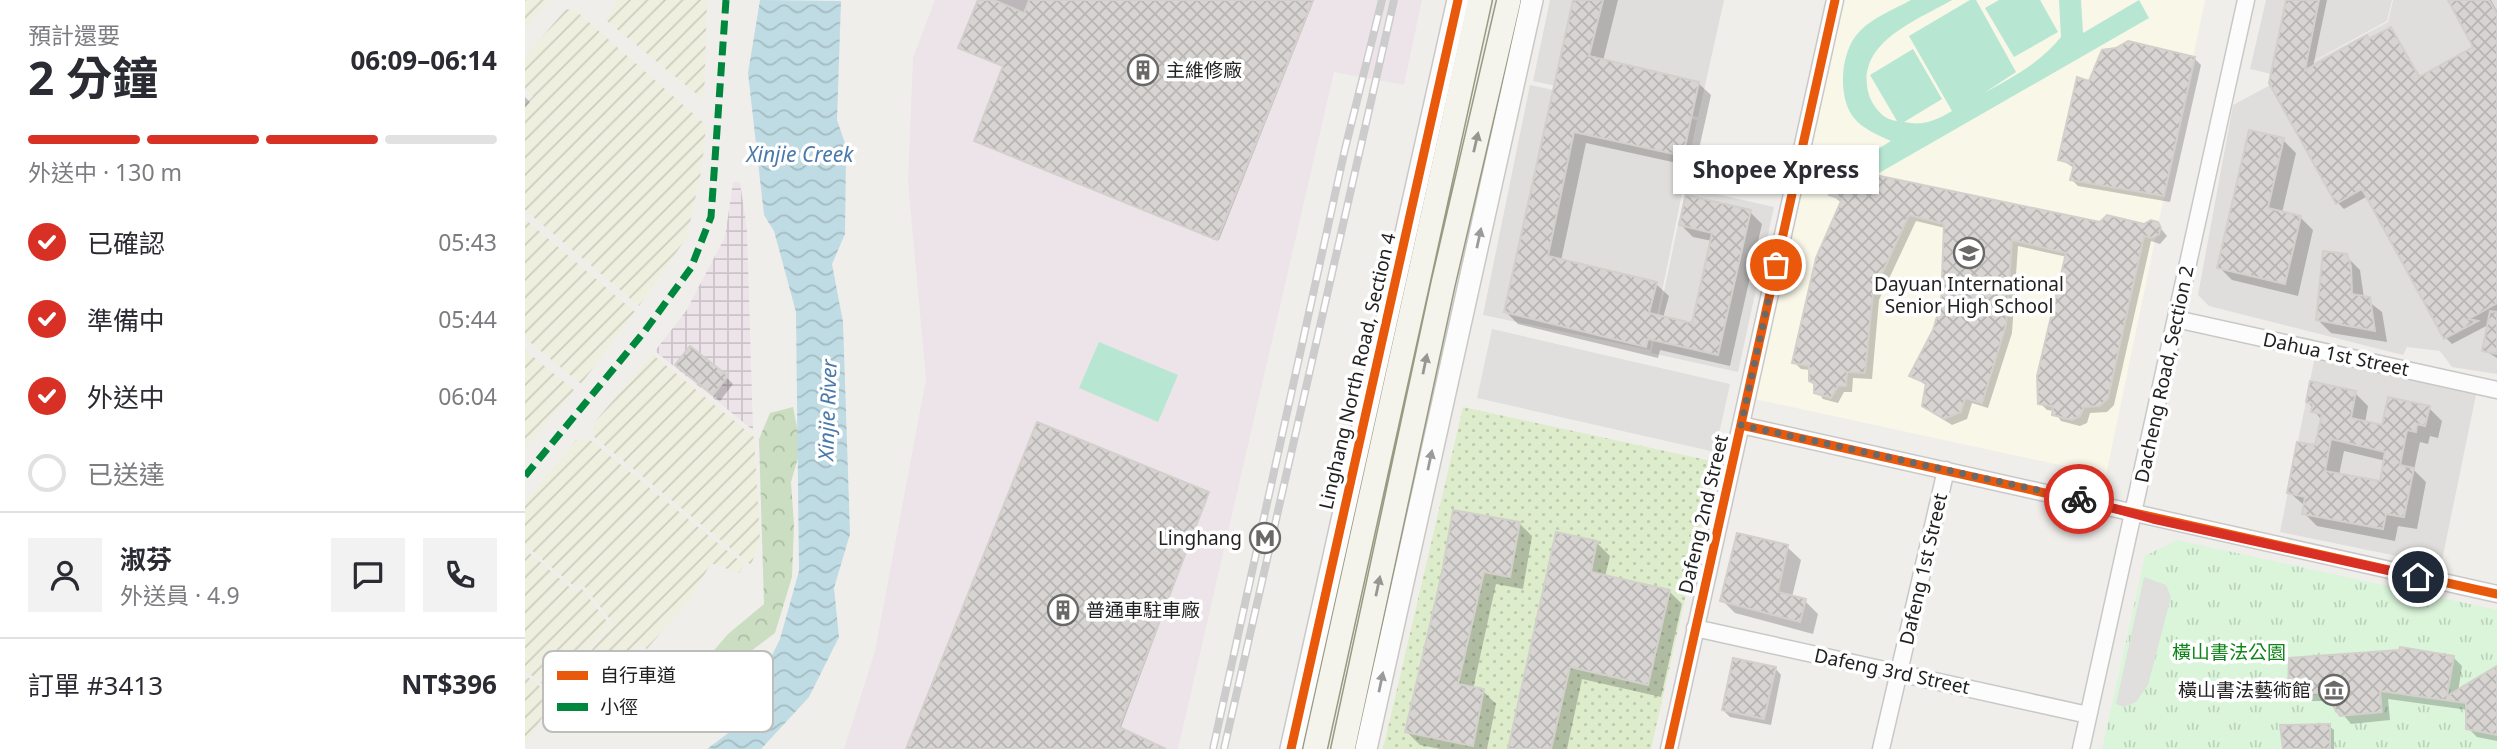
<!DOCTYPE html>
<html lang="zh-TW">
<meta charset="utf-8">
<style>
body{margin:0;font-family:"Noto Sans","Noto Sans TC",sans-serif;background:#f2f2f3;color:#2b2b33;height:100vh;display:flex;flex-direction:column;font-size:26px;white-space:nowrap}
*{box-sizing:border-box;margin:0}
p{font-size:23px;color:#7c7c81}
.icon{flex:none;width:38px;height:38px;fill:none;stroke:currentColor;stroke-width:2;stroke-linecap:round;stroke-linejoin:round}
.map{position:relative;flex:1;overflow:hidden}
.drawer{display:flex;flex-direction:column;background:#fff;width:525px}
.drawer>*{flex:none}
.pin{position:absolute;display:grid;place-items:center;width:60px;height:60px;color:#fff;margin:-30px;border:4px solid #fff;border-radius:50%;box-shadow:0 2px 7px #0007}
.courier{position:absolute;display:grid;place-items:center;width:70px;height:70px;margin:-35px;border:5px solid #d93025;border-radius:50%;background:#fff;color:#222;box-shadow:0 2px 9px #0007}
.bubble{position:absolute;height:49px;border-radius:0px;background:#fff;box-shadow:0 2px 5px #0004;font-size:23px;font-weight:700;line-height:49px;text-align:center}
.head em{font-style:normal;font-weight:700}
.head div{display:flex;flex-direction:column-reverse}
.head{display:flex;align-items:center;justify-content:space-between;height:119px;padding:0 28px}
h1{font-size:46px;font-weight:700;line-height:52px}
.bar{display:grid;grid-template-columns:repeat(4,1fr);gap:10px 7px;align-content:center;height:84px;padding:0 28px}
.bar i{height:9px;border-radius:5px;background:#e1e1e2}
.bar .current{background:#d93025}
.bar p{grid-column:span 4}
.line{display:flex;align-items:center;gap:18px;padding:0 28px;border-top:2px solid #e1e1e2}
.line div{flex:1}
.round{display:grid;place-items:center;flex:none;width:74px;height:74px;border-radius:0px;background:#f2f2f3}
ol{padding:0 28px;list-style:none}
li{display:flex;align-items:center;gap:21px;height:77px}
li p{margin-inline-start:auto}
li .icon{padding:7px;border-radius:50%;background:#d93025;color:#fff;stroke-width:4}
li:last-child{color:#7c7c81}
li i{width:38px;height:38px;border:4px solid #e1e1e2;border-radius:50%}
main{display:flex;flex:1;min-height:0}
.map>svg:first-child{display:block}
.residential{fill:#dfdedc}
.industrial{fill:url(#industrial-grid)}
.education{fill:#f8f7e8}
.railway{fill:#ede4e9}
.farmland{fill:url(#farmland-furrows)}
.grass{fill:url(#grass-dots)}
.forest{fill:url(#forest-crowns)}
.park{fill:url(#park-tufts)}
.pitch{fill:#b7e6d2}
.parking{fill:#e0dfde}
.water{fill:url(#water-waves)}
.shadow{fill:#0003;fill-rule:evenodd}
.building{fill:url(#building-cross-hatch);stroke:#d3d0cc;stroke-width:2;fill-rule:evenodd}
.lines{fill:none;stroke-linecap:round;stroke-linejoin:round}
.minor-casing{stroke:#c9c8c7;stroke-width:19}
.tertiary-casing{stroke:#c9c8c7;stroke-width:24}
.secondary-casing{stroke:#999a82;stroke-width:26}
.minor{stroke:#fdfcfc;stroke-width:16}
.tertiary{stroke:#fdfcfc;stroke-width:21}
.secondary{stroke:#f4f4ed;stroke-width:23}
.rail-casing{stroke:#ccc;stroke-width:8}
.rail{stroke:#fff;stroke-width:5;stroke-dasharray:16;stroke-linecap:butt}
.quiet{stroke:#00873e;stroke-width:7;stroke-dasharray:14 7;stroke-linecap:butt}
.cycleway-casing{stroke:#fff;stroke-width:13}
.cycleway{stroke:#e8590c;stroke-width:9}
.oneway{fill:#969692}
.oneway2{fill:#9a9a9a}
.done{stroke:#6a6968;stroke-width:7;stroke-dasharray:0 12.6}
.route{stroke:#d93025;stroke-width:9}
.labels{text-anchor:middle;dominant-baseline:central;stroke-width:7;stroke-linejoin:round;paint-order:stroke}
.poi-label{font-size:19px;fill:#222;stroke:#fff;text-anchor:start}
.street-label{font-size:19px;fill:#222;stroke:#fff}
.park-label{font-size:19px;fill:#0c8416;stroke:#fff}
.water-label{font-size:21px;font-style:italic;fill:#4a7aab;stroke:#fff}
.key{fill:#fff;stroke:#bdbdbd;stroke-width:2}
.key-label{font-size:19px;fill:#222}
</style>
<main>
<section class="drawer">
<div class="head"><div><h1>2 分鐘</h1><p>預計還要</p></div><em>06:09–06:14</em></div>
<div class="bar"><i class="current"></i><i class="current"></i><i class="current"></i><i></i><p>外送中 · 130 m</p></div>
<ol>
<li><svg class="icon" aria-label="check" viewBox="0 0 24 24"><path d="M5 12l5 5 9-10"/></svg>已確認<p>05:43</p></li>
<li><svg class="icon" aria-label="check" viewBox="0 0 24 24"><path d="M5 12l5 5 9-10"/></svg>準備中<p>05:44</p></li>
<li><svg class="icon" aria-label="check" viewBox="0 0 24 24"><path d="M5 12l5 5 9-10"/></svg>外送中<p>06:04</p></li>
<li><i></i>已送達</li>
</ol>
<div class="line" style="height:126px"><a class="round"><svg class="icon" aria-label="person" viewBox="0 0 24 24"><circle cx="12" cy="8" r="4"/><path d="M4 21q1-7 8-7t8 7"/></svg></a><div><b>淑芬</b><p>外送員 · 4.9</p></div><a class="round"><svg class="icon" aria-label="chat" viewBox="0 0 24 24"><path d="M4 5h16v11H9l-5 4z"/></svg></a><a class="round"><svg class="icon" aria-label="phone" viewBox="0 0 24 24"><path d="M5 4h4l2 5-3 2q2 4 5 5l2-3 5 2v4C11 20 4 13 5 4z"/></svg></a></div>
<div class="line" style="height:91px"><div>訂單 #3413</div><b>NT$396</b></div>
</section>
<div class="map">
<svg width="1972" height="749" viewBox="0 0 1972 749">
<defs>
<pattern id="industrial-grid" width="8" height="8" patternUnits="userSpaceOnUse" patternTransform="scale(1.75)"><rect width="8" height="8" fill="#ede4e9"/><path d="M0 4h8M4 0v8" fill="none" stroke="#cbc3c8"/></pattern>
<pattern id="farmland-furrows" width="10" height="10" patternUnits="userSpaceOnUse" patternTransform="scale(1.75)"><rect width="10" height="10" fill="#efefdf"/><path d="M-1 1l2-2M0 10L10 0M9 11l2-2" fill="none" stroke="#cdcdbf"/></pattern>
<pattern id="grass-dots" width="8" height="8" patternUnits="userSpaceOnUse" patternTransform="scale(1.75)"><rect width="8" height="8" fill="#ddeccb"/><path d="M2 2h.1M6 6h.1" fill="none" stroke="#bdcaae" stroke-width="1.8" stroke-linecap="round"/></pattern>
<pattern id="forest-crowns" width="20" height="18" patternUnits="userSpaceOnUse" patternTransform="scale(1.75)"><rect width="20" height="18" fill="#cbdec1"/><path d="M2 6a3 3 0 1 1 6 0M12 15a3 3 0 1 1 6 0" fill="none" stroke="#aebea6"/></pattern>
<pattern id="park-tufts" width="24" height="20" patternUnits="userSpaceOnUse" patternTransform="scale(1.75)"><rect width="24" height="20" fill="#daf5da"/><path d="M3 7l-1-3M5 7V3M7 7l1-3M15 17l-1-3M17 17v-4M19 17l1-3" fill="none" stroke="#bbd2bb"/></pattern>
<pattern id="water-waves" width="16" height="10" patternUnits="userSpaceOnUse" patternTransform="scale(1.75)"><rect width="16" height="10" fill="#bfdbe3"/><path d="M0 5q4-4 8 0t8 0" fill="none" stroke="#a4bcc2"/></pattern>
<pattern id="building-cross-hatch" width="8" height="8" patternUnits="userSpaceOnUse" patternTransform="scale(1.75)"><rect width="8" height="8" fill="#d7d4d2"/><path d="M0 0l8 8M0 8l8-8" fill="none" stroke="#b8b6b4"/></pattern>
</defs>
<rect width="100%" height="100%" fill="#f0eeeb"/>
<path class="residential" d="M 1025,0 L 1199,0 L 1173,117 L 1008,81 Z
M 1741,0 L 1867,0 L 1862,21 L 1759,77 L 1725,69 Z
M 1868,0 L 1972,0 L 1972,374 L 1927,367 L 1915,351 L 1882,347 L 1878,355 L 1684,306 L 1673,295 L 1708,105 L 1863,22 Z
M 1005,85 L 1172,120 L 1125,350 L 958,315 Z
M 1161,187 L 1249,207 L 1213,372 L 1126,353 Z
M 1790,356 L 1952,390 L 1916,565 L 1755,532 Z"/>
<path class="industrial" d="M 208,182 L 215,182 L 222,230 L 228,430 L 130,351 L 161,311 L 200,237 Z"/>
<path class="education" d="M 1317,0 L 1680,0 L 1581,475 L 1230,399 Z"/>
<path class="railway" d="M 410,0 L 897,0 L 879,85 L 809,72 L 653,749 L 319,749 L 350,651 L 401,379 L 383,182 L 388,58 Z"/>
<path class="farmland" d="M 0,0 L 24,0 L 0,29 Z
M 91,0 L 182,0 L 179,100 L 82,21 Z
M 41,9 L 51,11 L 181,125 L 177,167 L 162,237 L 114,306 L 0,210 L 0,105 L 8,96 L 0,89 L 0,57 Z
M 0,219 L 110,312 L 56,384 L 0,338 Z
M 0,350 L 49,390 L 0,449 Z
M 127,354 L 229,437 L 235,540 L 226,565 L 68,436 L 68,424 Z
M 51,440 L 65,440 L 220,565 L 214,573 L 186,563 L 168,595 L 122,649 L 114,646 L 72,686 L 46,676 L 88,623 L 59,586 L 50,587 L 0,545 L 0,502 Z
M 0,549 L 49,591 L 57,589 L 84,624 L 28,693 L 0,670 Z
M 0,675 L 26,695 L 21,711 L 0,746 Z"/>
<path class="grass" d="M 938,407 L 1191,462 L 1126,749 L 858,749 Z"/>
<path class="forest" d="M 268,407 L 276,447 L 266,482 L 269,525 L 267,577 L 250,633 L 213,661 L 178,663 L 203,634 L 239,604 L 234,439 L 245,413 Z"/>
<path class="park" d="M 1652,540 L 1972,610 L 1972,749 L 1577,749 L 1620,556 Z"/>
<path class="pitch" d="M 1386,0 L 1427,0 C 1391,21 1326,44 1345,98 C 1350,109 1359,120 1372,121 L 1345,75 L 1388,49 L 1417,99 L 1379,122 C 1398,126 1410,121 1427,111 L 1384,36 L 1445,0 L 1451,0 L 1491,72 L 1459,93 C 1488,77 1515,63 1536,37 L 1534,0 L 1556,0 L 1558,33 L 1614,0 L 1624,18 L 1354,173 L 1343,155 L 1366,141 C 1353,135 1338,129 1329,118 C 1312,97 1315,50 1335,31 C 1347,18 1370,9 1386,0 Z
M 1474,0 L 1515,0 L 1533,32 L 1489,57 L 1460,8 Z
M 574,342 L 653,375 L 633,422 L 554,388 Z"/>
<path class="parking" d="M 967,329 L 1205,384 L 1190,452 L 952,398 Z
M 1619,577 L 1641,585 L 1646,597 L 1623,685 L 1611,702 L 1599,707 L 1591,704 Z"/>
<path class="water" d="M 235,0 L 316,1 L 312,120 L 321,146 L 320,234 L 307,264 L 318,322 L 325,534 L 309,588 L 314,637 L 284,697 L 236,749 L 182,749 L 210,728 L 230,690 L 255,639 L 274,571 L 271,312 L 249,231 L 239,215 L 223,73 Z"/>
<path class="shadow" d="M 455,0 L 789,0 L 694,240 L 452,142 L 480,67 Z
M 1050,0 L 1093,0 L 1078,61 L 1173,83 L 1186,95 L 1170,167 L 1061,143 L 1036,261 L 1131,284 L 1144,296 L 1138,318 L 1169,325 L 1187,241 L 1168,237 L 1156,225 L 1225,212 L 1237,224 L 1205,366 L 1135,350 L 1133,358 L 993,324 L 981,312 Z
M 1763,0 L 1802,0 L 1788,67 L 1866,29 L 1896,78 L 1950,48 L 1925,0 L 1966,0 L 1972,11 L 1972,358 L 1959,350 L 1965,324 L 1927,344 L 1921,338 L 1843,196 L 1819,209 L 1813,203 L 1746,83 Z
M 1591,50 L 1669,58 L 1676,65 L 1645,202 L 1553,186 L 1547,180 L 1549,168 L 1535,159 L 1565,83 Z
M 0,97 L 5,102 L 0,108 Z
M 1758,140 L 1771,153 L 1757,213 L 1775,217 L 1788,230 L 1773,296 L 1707,280 L 1694,267 Z
M 1306,195 L 1575,224 L 1632,224 L 1642,236 L 1635,244 L 1626,241 L 1589,405 L 1582,412 L 1565,413 L 1562,423 L 1555,426 L 1536,421 L 1529,411 L 1522,410 L 1515,403 L 1542,257 L 1493,246 L 1487,333 L 1463,408 L 1447,403 L 1442,419 L 1427,425 L 1406,412 L 1399,405 L 1402,386 L 1387,376 L 1410,330 L 1418,304 L 1420,228 L 1391,221 L 1354,300 L 1347,379 L 1328,378 L 1327,392 L 1319,392 L 1313,403 L 1298,399 L 1285,380 L 1286,370 L 1276,369 L 1269,362 L 1317,203 Z
M 1821,256 L 1835,270 L 1839,298 L 1857,312 L 1862,342 L 1806,333 L 1793,320 Z
M 159,372 L 202,378 L 208,384 L 195,401 Z
M 1830,393 L 1843,406 L 1840,423 L 1858,427 L 1904,408 L 1917,421 L 1913,438 L 1905,436 L 1903,444 L 1895,442 L 1889,470 L 1901,482 L 1892,529 L 1873,526 L 1870,541 L 1792,526 L 1779,513 L 1780,506 L 1764,492 L 1792,447 L 1797,421 L 1783,402 ZM 1819,451 L 1861,461 L 1857,483 L 1814,475 Z
M 683,494 L 595,730 L 623,749 L 383,749 Z
M 929,512 L 994,523 L 1007,536 L 998,589 L 971,584 L 948,689 L 958,691 L 971,704 L 962,749 L 915,749 L 895,745 L 882,732 Z
M 1072,543 L 1085,556 L 1080,577 L 1144,591 L 1157,604 L 1136,697 L 1057,679 L 1042,749 L 985,749 Z
M 1262,547 L 1276,560 L 1267,597 L 1280,601 L 1293,614 L 1288,634 L 1210,613 L 1197,600 Z
M 1928,657 L 1937,666 L 1933,692 L 1972,668 L 1972,741 L 1952,737 L 1943,728 L 1943,710 L 1863,699 L 1865,720 L 1826,724 L 1807,701 L 1774,701 L 1764,692 Z
M 1250,668 L 1256,675 L 1246,725 L 1205,717 L 1198,710 Z
M 1804,726 L 1809,730 L 1809,749 L 1759,749 Z"/>
<path class="building" d="M 453,0 L 469,0 L 499,13 L 504,0 L 788,0 L 692,240 L 449,141 L 478,66 L 433,48 Z
M 1048,0 L 1078,0 L 1064,56 L 1174,82 L 1158,156 L 1049,132 L 1023,256 L 1132,282 L 1124,313 L 1167,323 L 1187,233 L 1154,225 L 1161,195 L 1226,210 L 1193,355 L 1123,339 L 1121,347 L 979,312 Z
M 1761,0 L 1794,0 L 1780,70 L 1842,35 L 1844,39 L 1866,27 L 1894,77 L 1948,47 L 1923,0 L 1964,0 L 1972,14 L 1972,303 L 1944,319 L 1953,321 L 1919,339 L 1837,189 L 1811,204 L 1744,83 Z
M 1603,41 L 1670,57 L 1639,196 L 1545,180 L 1549,164 L 1533,160 L 1552,77 L 1564,81 L 1577,50 L 1591,48 Z
M 1724,130 L 1759,138 L 1743,208 L 1776,216 L 1760,284 L 1692,268 Z
M 1312,167 L 1575,222 L 1582,215 L 1619,224 L 1626,220 L 1633,222 L 1636,228 L 1634,234 L 1628,238 L 1619,236 L 1583,398 L 1575,406 L 1559,407 L 1555,416 L 1547,420 L 1527,415 L 1528,406 L 1513,404 L 1512,376 L 1541,253 L 1487,240 L 1481,325 L 1457,403 L 1440,398 L 1436,412 L 1419,419 L 1397,406 L 1401,383 L 1384,376 L 1408,330 L 1416,303 L 1419,224 L 1384,215 L 1348,293 L 1340,373 L 1322,372 L 1321,386 L 1313,386 L 1306,398 L 1289,393 L 1289,383 L 1284,381 L 1284,366 L 1267,363 L 1291,258 L 1317,199 L 1304,195 Z
M 1798,251 L 1822,254 L 1826,266 L 1827,294 L 1845,297 L 1850,331 L 1791,320 Z
M 1965,311 L 1972,312 L 1972,354 L 1957,351 Z
M 165,346 L 203,376 L 188,395 L 150,365 Z
M 1785,381 L 1831,391 L 1826,418 L 1857,425 L 1863,397 L 1905,406 L 1900,426 L 1892,424 L 1891,432 L 1882,430 L 1875,465 L 1889,468 L 1879,517 L 1861,514 L 1858,529 L 1777,514 L 1780,497 L 1762,493 L 1772,442 L 1790,445 L 1797,414 L 1786,412 L 1788,404 L 1781,402 ZM 1806,439 L 1860,452 L 1855,481 L 1800,471 Z
M 512,422 L 684,492 L 594,727 L 641,749 L 381,749 Z
M 928,510 L 995,522 L 985,577 L 959,572 L 933,684 L 959,689 L 948,746 L 880,732 L 917,573 Z
M 1031,532 L 1072,541 L 1066,572 L 1145,590 L 1123,685 L 1045,667 L 1026,749 L 983,749 Z
M 1212,533 L 1263,545 L 1253,592 L 1281,599 L 1275,622 L 1195,601 Z
M 1875,647 L 1929,656 L 1922,696 L 1972,666 L 1972,735 L 1941,729 L 1941,703 L 1855,691 L 1857,712 L 1815,716 L 1799,693 L 1763,693 L 1764,658 L 1874,650 Z
M 1208,658 L 1251,667 L 1239,719 L 1197,710 Z
M 1805,724 L 1805,749 L 1758,749 L 1755,725 Z"/>
<g class="lines">
<g class="minor-casing">
<path id="minor" d="M 1651,319 L 1972,390
M 1216,425 L 1972,594
M 1170,628 L 1563,715
M 1144,749 L 1310,0
M 1356,749 L 1421,470
M 1556,749 L 1721,0"/>
</g>
<g class="tertiary-casing">
<path id="tertiary" d="M 766,749 L 933,0
M 841,749 L 1007,0"/>
</g>
<g class="secondary-casing">
<path id="secondary" d="M 790,749 L 955,0
M 818,749 L 918,284 L 984,0"/>
</g>
<use href="#minor" class="minor"/>
<use href="#tertiary" class="tertiary"/>
<use href="#secondary" class="secondary"/>
<g class="rail-casing">
<path id="rail" d="M 688,749 L 820,149 L 857,0
M 699,749 L 869,0"/>
</g>
<use href="#rail" class="rail"/>
<path class="quiet" d="M 0,476 L 119,332 L 166,268 L 186,217 L 201,0"/>
<g class="cycleway-casing">
<path id="cycleway" d="M 1216,425 L 1972,594
M 766,749 L 933,0
M 1144,749 L 1310,0"/>
</g>
<use href="#cycleway" class="cycleway"/>
</g>
<defs><path id="oneway-solid" d="M-6-.8H1V-3.2L6.5 0L1 3.2V.8H-6Z" transform="scale(1.75)"/></defs>
<g class="oneway">
<use href="#oneway-solid" transform="translate(951 142) rotate(-77)"/>
<use href="#oneway-solid" transform="translate(900 364) rotate(-78)"/>
<use href="#oneway-solid" transform="translate(853 586) rotate(-78)"/>
</g>
<g class="oneway2">
<use href="#oneway-solid" transform="translate(954 238) rotate(-78)"/>
<use href="#oneway-solid" transform="translate(905 460) rotate(-78)"/>
<use href="#oneway-solid" transform="translate(856 682) rotate(-78)"/>
</g>
<g class="lines">
<path class="done" d="M 1251,265 L 1216,425 L 1554,499"/>
<path class="route" d="M 1554,499 L 1628,519 L 1893,577"/>
</g>
<defs>
<g id="building-ring" transform="scale(1.575)"><circle r="9.5" fill="#fff" stroke="#6a6968" stroke-width="1.5"/><path d="M-4-6H4V6H1V3H-1V6H-4ZM-2.5-4.3h1.7v1.8h-1.7ZM.8-4.3h1.7v1.8H.8ZM-2.5-1h1.7V.8h-1.7ZM.8-1h1.7V.8H.8Z" fill="#6a6968"/></g>
<g id="school-ring" transform="scale(1.575)"><circle r="9.5" fill="#fff" stroke="#6a6968" stroke-width="1.5"/><path d="M0-5L7-2L0 1L-7-2ZM-4 1L0 2.5L4 1V4Q0 6-4 4Z" fill="#6a6968"/></g>
<g id="metro-ring" transform="scale(1.575)"><circle r="9.5" fill="#fff" stroke="#6a6968" stroke-width="1.5"/><path d="M-5.5 5V-5H-3L0 0L3-5H5.5V5H3V-.5L0 4L-3-.5V5Z" fill="#6a6968"/></g>
<g id="museum-ring" transform="scale(1.575)"><circle r="9.5" fill="#fff" stroke="#6a6968" stroke-width="1.5"/><path d="M0-6L6-3V-2H-6V-3ZM-5-1h2V3h-2ZM-1-1h2V3h-2ZM3-1h2V3H3ZM-6 4H6V6H-6Z" fill="#6a6968"/></g>
</defs>
<g fill-rule="evenodd">
<use href="#building-ring" x="618" y="70"/>
<use href="#school-ring" x="1444" y="253"/>
<use href="#metro-ring" x="740" y="538"/>
<use href="#building-ring" x="538" y="610"/>
<use href="#museum-ring" x="1809" y="690"/>
</g>
<g class="labels">
<g class="poi-label">
<text x="641" y="70">主維修廠</text>
<text x="1444" y="284" text-anchor="middle">Dayuan International<tspan x="1444" dy="22">Senior High School</tspan></text>
<text x="717" y="538" text-anchor="end">Linghang</text>
<text x="561" y="610">普通車駐車廠</text>
<text x="1786" y="690" text-anchor="end">橫山書法藝術館</text>
</g>
<g class="street-label">
<text transform="translate(1811 354) rotate(12)">Dahua 1st Street</text>
<text transform="translate(832 371) rotate(-77)">Linghang North Road, Section 4</text>
<text transform="translate(1639 374) rotate(-78)">Dacheng Road, Section 2</text>
<text transform="translate(1178 514) rotate(-77)">Dafeng 2nd Street</text>
<text transform="translate(1398 569) rotate(-77)">Dafeng 1st Street</text>
<text transform="translate(1367 671) rotate(12)">Dafeng 3rd Street</text>
</g>
<g class="park-label">
<text x="1704" y="652">橫山書法公園</text>
</g>
<g class="water-label">
<text x="275" y="154">Xinjie Creek</text>
<text transform="translate(302 410) rotate(-88)">Xinjie River</text>
</g>
</g>
<rect x="18" y="651" width="230" height="81" rx="10" class="key"/>
<rect x="32" y="671" width="31" height="9" fill="#e8590c"/>
<rect x="32" y="703" width="31" height="8" fill="#00873e"/>
<g class="key-label">
<text x="75" y="682">自行車道</text>
<text x="75" y="714">小徑</text>
</g>
</svg>
<div class="pin" style="left:1251px;top:265px;background:#ea580c"><svg class="icon" aria-label="bag" viewBox="0 0 24 24"><path d="M5 8h14l-1 12H6zM9 8a3 3 0 0 1 6 0"/></svg></div>
<div class="pin" style="left:1893px;top:577px;background:#1f2937"><svg class="icon" aria-label="home" viewBox="0 0 24 24"><path d="M3 11l9-7 9 7M6 9v11h12V9"/></svg></div>
<div class="courier" style="left:1554px;top:499px"><svg class="icon" aria-label="bike" viewBox="0 0 24 24"><circle cx="6" cy="16" r="4"/><circle cx="18" cy="16" r="4"/><path d="M6 16l4-8h5l3 8M10 8l3 8H6M13 5h3"/></svg></div>
<div class="bubble" style="left:1148px;top:145px;width:206px">Shopee Xpress</div>
</div>
</main>
